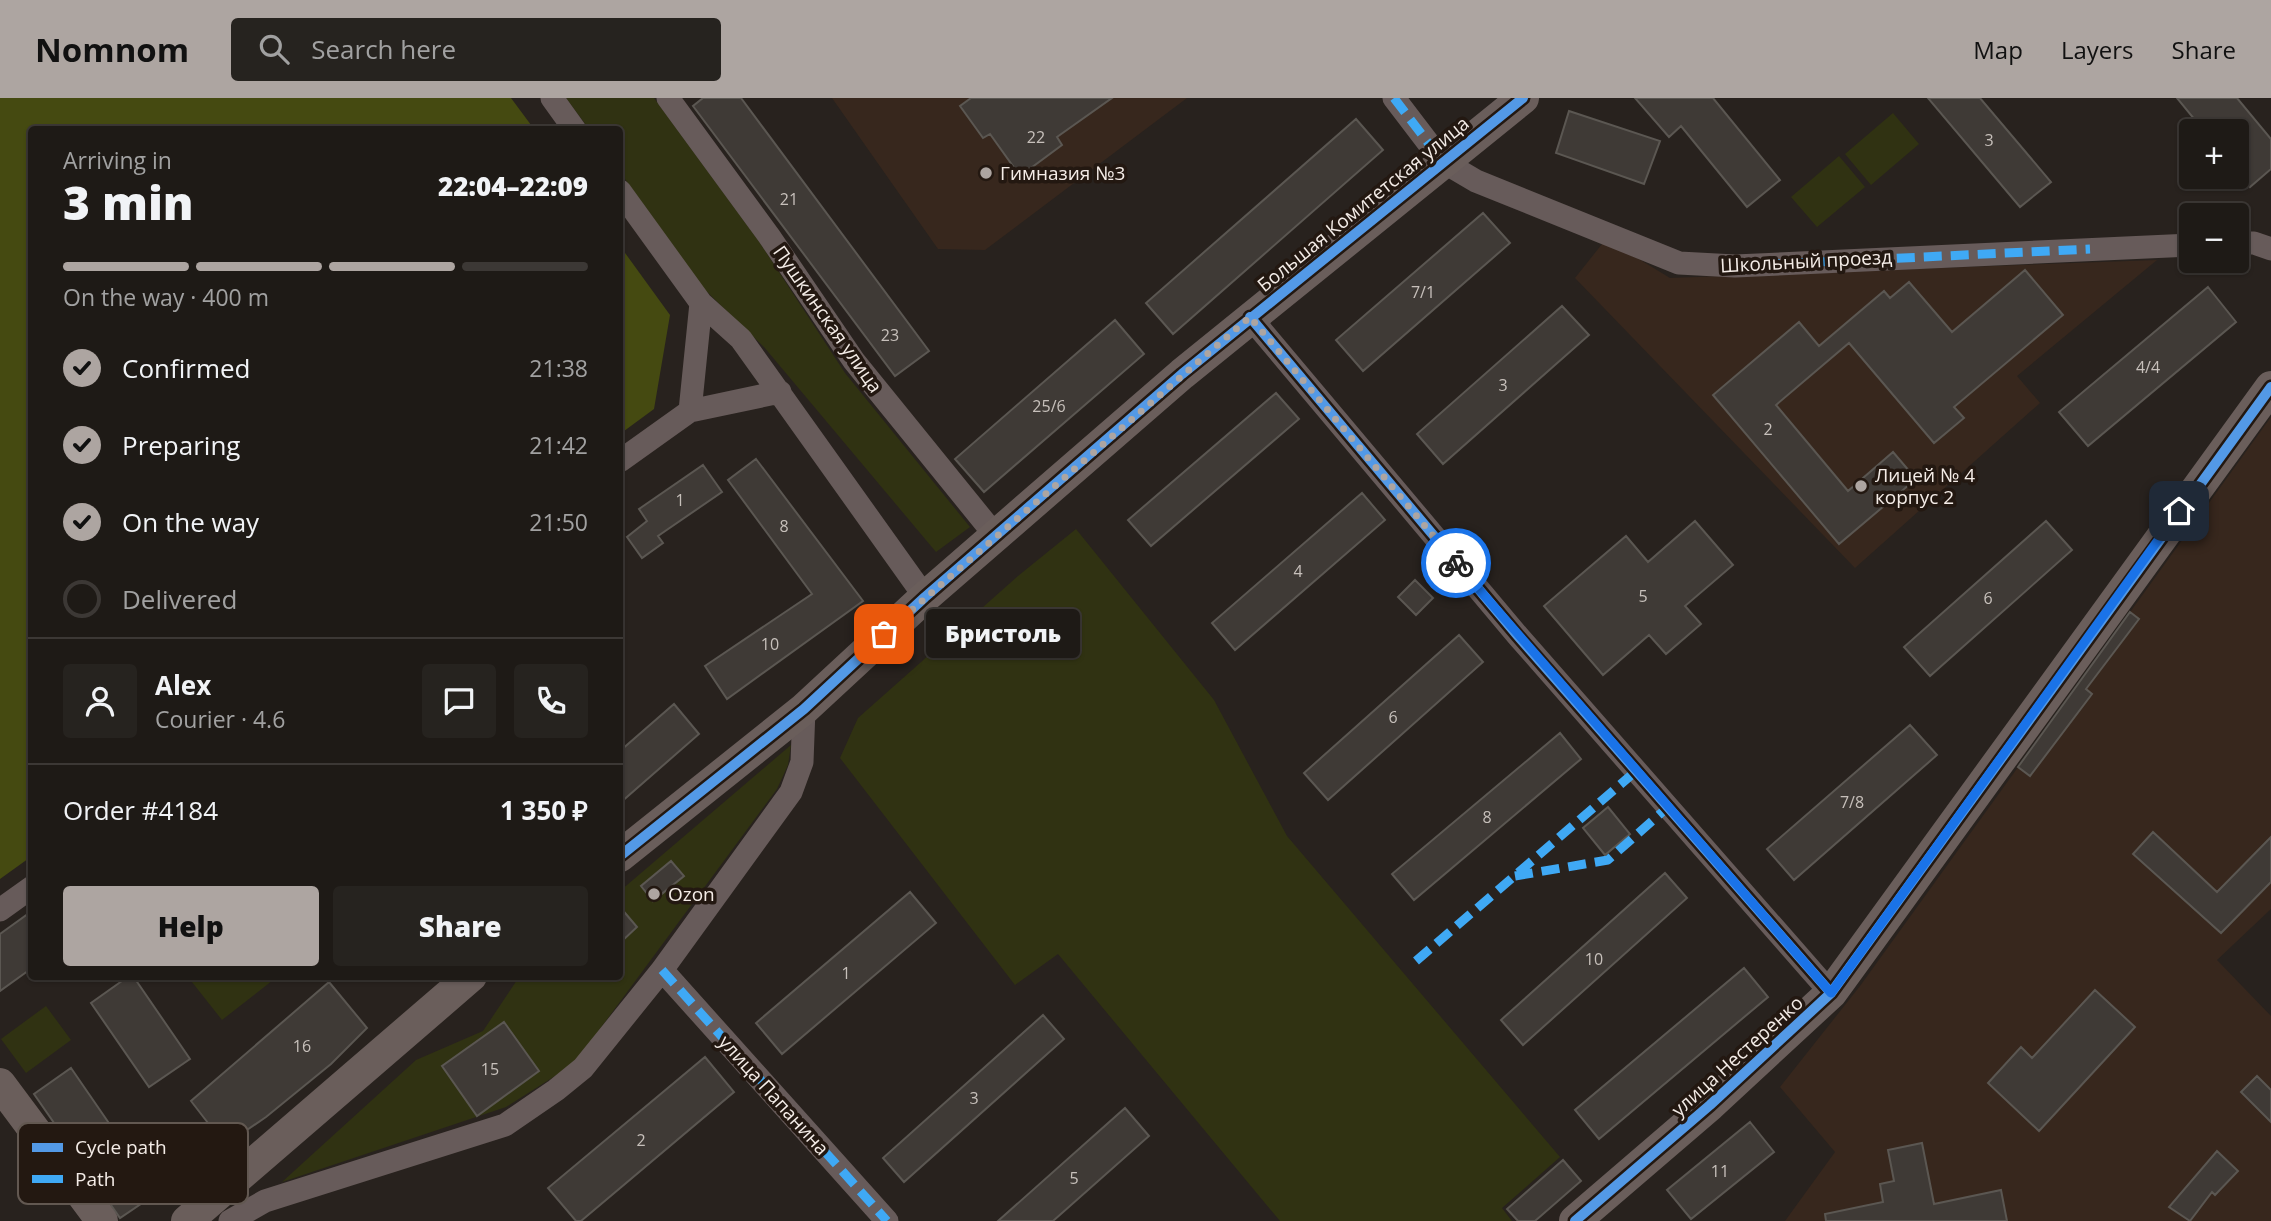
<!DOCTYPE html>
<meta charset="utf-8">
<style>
body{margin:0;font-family:"Open Sans",sans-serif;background:#26231f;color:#f1f3f6;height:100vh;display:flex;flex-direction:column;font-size:26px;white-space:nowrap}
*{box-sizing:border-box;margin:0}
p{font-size:23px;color:#a1a1a1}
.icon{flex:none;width:38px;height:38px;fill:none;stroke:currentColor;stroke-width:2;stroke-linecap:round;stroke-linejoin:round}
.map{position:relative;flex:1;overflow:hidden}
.details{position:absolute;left:28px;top:28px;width:595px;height:854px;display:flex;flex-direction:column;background:#1e1a16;border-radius:7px;box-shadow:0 2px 5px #0004,0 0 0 2px #3c3835}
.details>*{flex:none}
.buttons{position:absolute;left:2179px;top:21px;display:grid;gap:14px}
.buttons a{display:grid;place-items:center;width:70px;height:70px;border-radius:7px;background:#1e1a16;box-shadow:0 2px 5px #0004,0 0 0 2px #3c3835;font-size:35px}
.pin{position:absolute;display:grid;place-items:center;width:60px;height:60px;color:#fff;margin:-30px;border-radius:14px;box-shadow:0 4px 10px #0006}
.courier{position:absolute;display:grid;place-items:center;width:70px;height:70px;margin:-35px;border:5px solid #1a73e8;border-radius:50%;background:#fff;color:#222;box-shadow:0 2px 9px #0007}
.bubble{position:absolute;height:49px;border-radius:7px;background:#1e1a16;box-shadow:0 2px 5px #0004,0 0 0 2px #3c3835;font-size:23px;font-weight:800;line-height:49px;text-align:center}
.headline em{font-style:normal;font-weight:800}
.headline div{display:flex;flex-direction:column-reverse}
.headline{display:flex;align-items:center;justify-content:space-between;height:119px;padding:0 35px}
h1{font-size:46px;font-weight:800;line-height:52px}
.bar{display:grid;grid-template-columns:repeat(4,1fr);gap:10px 7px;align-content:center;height:84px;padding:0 35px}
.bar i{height:9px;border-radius:5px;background:#3c3835}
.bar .on{background:#ada5a1}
.bar p{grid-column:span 4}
.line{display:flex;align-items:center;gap:18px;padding:0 35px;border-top:2px solid #3c3835}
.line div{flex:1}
.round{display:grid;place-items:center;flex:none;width:74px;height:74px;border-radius:7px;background:#26231f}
ol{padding:0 35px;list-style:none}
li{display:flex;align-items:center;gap:21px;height:77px}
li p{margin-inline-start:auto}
li .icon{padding:7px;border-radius:50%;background:#ada5a1;color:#111;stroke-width:4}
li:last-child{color:#a1a1a1}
li i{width:38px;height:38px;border:4px solid #3c3835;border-radius:50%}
.action{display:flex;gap:14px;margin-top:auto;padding:14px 35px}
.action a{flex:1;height:80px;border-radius:7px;background:#ada5a1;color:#111;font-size:28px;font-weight:800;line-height:80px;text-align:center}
.action a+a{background:#26231f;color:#f1f3f6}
header{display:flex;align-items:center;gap:42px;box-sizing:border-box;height:98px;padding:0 35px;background:#ada5a1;color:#111}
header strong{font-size:33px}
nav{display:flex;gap:38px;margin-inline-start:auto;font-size:24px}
.search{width:490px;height:63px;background:#26231f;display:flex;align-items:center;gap:18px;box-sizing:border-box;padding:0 24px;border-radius:7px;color:#a1a1a1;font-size:26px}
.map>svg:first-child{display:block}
.built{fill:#37271d}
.green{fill:#303212}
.forest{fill:#454a11}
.building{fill:#3f3a36;stroke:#5b5752;stroke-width:2}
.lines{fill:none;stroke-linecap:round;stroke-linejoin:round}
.street{stroke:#675b5a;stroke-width:23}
.secondary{stroke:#6a5e5b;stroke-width:32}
.quiet{stroke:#3fa9f5;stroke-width:9;stroke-dasharray:18 9;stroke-linecap:butt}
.cycleway-casing{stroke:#231811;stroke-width:15}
.cycleway{stroke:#5399e6;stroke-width:10}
.done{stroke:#ada5a1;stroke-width:7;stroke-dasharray:0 12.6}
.route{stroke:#1a73e8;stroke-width:9}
.poi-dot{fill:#ada5a1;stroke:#231811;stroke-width:2.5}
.labels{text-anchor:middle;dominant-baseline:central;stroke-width:7;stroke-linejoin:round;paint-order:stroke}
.number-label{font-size:16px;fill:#c7c0bb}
.poi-label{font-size:19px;fill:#f4ece7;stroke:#231811;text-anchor:start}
.street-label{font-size:19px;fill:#f4ece7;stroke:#231811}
.key{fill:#231811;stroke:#625851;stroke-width:2}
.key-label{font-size:19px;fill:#f4ece7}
</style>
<header>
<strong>Nomnom</strong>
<div class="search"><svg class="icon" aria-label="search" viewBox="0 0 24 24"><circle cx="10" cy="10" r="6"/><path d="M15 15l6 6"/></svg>Search here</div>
<nav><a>Map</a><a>Layers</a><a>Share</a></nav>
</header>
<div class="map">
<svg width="2271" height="1123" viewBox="0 0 2271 1123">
<rect width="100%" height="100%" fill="#28221e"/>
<path class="built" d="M 832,0 L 1187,0 L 985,152 L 938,151 Z
M 1606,141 L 1670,180 L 2157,162 L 2017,278 L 2040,305 L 1855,470 L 1575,180 Z
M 2271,319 L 2271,811 L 2217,862 L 2271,918 L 2271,1123 L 1785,1123 L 1835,1054 L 1780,989 L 1860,888 Z"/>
<path class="green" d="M 566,0 L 654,0 L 758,142 L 845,275 L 970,429 L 936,454 L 764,249 L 704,191 L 620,74 L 620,32 L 589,31 Z
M 1893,15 L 1919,46 L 1871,87 L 1845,56 Z
M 1839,58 L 1865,89 L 1817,129 L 1791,99 Z
M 1076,431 L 1214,602 L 1287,738 L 1560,1059 L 1502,1110 L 1512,1123 L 1280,1123 L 1058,856 L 1015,887 L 840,660 L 858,620 L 1018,478 Z
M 791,647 L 788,667 L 777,691 L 574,966 L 506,1009 L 282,1084 L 416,962 L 483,933 L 519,879 L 620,878 L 620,793 Z
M 188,879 L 277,879 L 222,922 Z
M 46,908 L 71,942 L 26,975 L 1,941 Z"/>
<path class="forest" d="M 0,0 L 511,0 L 534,31 L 32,32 L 32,758 L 0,781 Z
M 620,148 L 670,217 L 654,311 L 620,336 Z"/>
<path class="building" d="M 703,0 L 741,0 L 929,253 L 895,278 L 693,8 Z
M 971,0 L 1112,0 L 1057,39 L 1062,47 L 1020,78 L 990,36 L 983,40 L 960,8 Z
M 1635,0 L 1713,0 L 1780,82 L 1747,109 L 1681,28 L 1669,39 Z
M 1928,0 L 1980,0 L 2051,84 L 2020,109 Z
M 2177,0 L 2237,0 L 2271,41 L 2271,71 L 2250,89 L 2236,72 L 2236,33 L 2204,33 Z
M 1569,13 L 1660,43 L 1644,86 L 1556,55 Z
M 1356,21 L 1383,52 L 1173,236 L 1146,205 Z
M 1483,115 L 1510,145 L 1363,273 L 1336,242 Z
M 2025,172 L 2063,217 L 1954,309 L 1964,320 L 1934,345 L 1849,245 L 1776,307 L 1848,393 L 1893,354 L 1916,381 L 1839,446 L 1713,297 L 1799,224 L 1819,248 L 1884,193 L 1890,200 L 1909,184 L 1952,234 Z
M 2208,189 L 2236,224 L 2088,348 L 2059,314 Z
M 1562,208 L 1589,237 L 1443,366 L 1417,336 Z
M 1115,222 L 1144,256 L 984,394 L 955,361 Z
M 1276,295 L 1299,321 L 1151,448 L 1128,422 Z
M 756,361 L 863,503 L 727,601 L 705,568 L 812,496 L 728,382 Z
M 703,367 L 722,394 L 658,438 L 663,445 L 642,460 L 627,439 L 647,423 L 639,411 Z
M 1362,395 L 1385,422 L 1235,552 L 1212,525 Z
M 1695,423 L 1733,467 L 1685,508 L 1701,526 L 1666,556 L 1649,537 L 1603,577 L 1544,508 L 1626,438 L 1648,464 Z
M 2046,423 L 2072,452 L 1930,578 L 1904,549 Z
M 1415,482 L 1433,500 L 1416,517 L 1398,499 Z
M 2130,514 L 2139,521 L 2086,591 L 2092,596 L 2030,678 L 2018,669 Z
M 1459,537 L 1483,564 L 1328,702 L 1304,675 Z
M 674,606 L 699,636 L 620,705 L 620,653 Z
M 1910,627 L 1937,657 L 1794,782 L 1767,751 Z
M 1560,635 L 1581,661 L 1414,802 L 1392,776 Z
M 1608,709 L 1630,736 L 1605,757 L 1583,730 Z
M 2153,734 L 2217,794 L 2271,739 L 2271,784 L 2221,835 L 2133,756 Z
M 671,763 L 684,778 L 653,803 L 641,788 Z
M 1665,775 L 1687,800 L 1523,947 L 1501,922 Z
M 910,794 L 936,825 L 782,956 L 756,925 Z
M 620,809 L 637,829 L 620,845 Z
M 32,813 L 32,870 L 0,893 L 0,836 Z
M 1744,870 L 1768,899 L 1599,1041 L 1575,1012 Z
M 129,878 L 133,878 L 190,961 L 149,989 L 91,905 Z
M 329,884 L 367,930 L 331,966 L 266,1019 L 225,1047 L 191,1003 Z
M 2095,892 L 2135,929 L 2039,1033 L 1988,985 L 2021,949 L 2032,960 Z
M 1043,917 L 1064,941 L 904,1084 L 883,1060 Z
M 504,924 L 539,973 L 477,1018 L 442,968 Z
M 705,959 L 734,994 L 581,1123 L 576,1123 L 548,1090 Z
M 71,970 L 157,1095 L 120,1120 L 34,996 Z
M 2257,978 L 2271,992 L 2271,1024 L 2241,994 Z
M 1125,1010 L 1149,1038 L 1053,1123 L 998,1123 Z
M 1750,1024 L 1774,1054 L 1691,1121 L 1667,1092 Z
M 1922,1045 L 1934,1106 L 2001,1092 L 2007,1123 L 1826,1123 L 1825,1116 L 1883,1104 L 1880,1086 L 1894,1083 L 1888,1052 Z
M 2217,1053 L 2238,1073 L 2215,1097 L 2212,1094 L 2190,1123 L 2169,1109 Z
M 1563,1062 L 1581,1083 L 1535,1123 L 1518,1123 L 1507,1111 Z"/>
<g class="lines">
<path class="street" d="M 552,0 L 575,32
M 668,0 L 769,138 L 854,263 L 995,437
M 1394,0 L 1442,63 L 1476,83 L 1679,165 L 1735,168 L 2191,147
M 620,93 L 701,205 L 741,241 L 925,499
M 2236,145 L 2254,145 L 2271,151
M 1250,219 L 1518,538 L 1831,895
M 690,313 L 701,205
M 620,363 L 690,313 L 780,294
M 0,812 L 32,789
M 662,872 L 887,1123
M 230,1123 L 265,1103 L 505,1027 L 556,992 L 583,970 L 662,872 L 791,694 L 802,664 L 804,611"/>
<path class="secondary" d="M 620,758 L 804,611 L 925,499 L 1182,276 L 1523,0
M 0,986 L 102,1123
M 187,1123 L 471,878
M 1575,1123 L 1710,1007 L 1831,895 L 2271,289"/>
<path class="quiet" d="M 1394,0 L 1442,63
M 1735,168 L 2090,151
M 1515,778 L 1608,762 L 1668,709
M 1416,863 L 1636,673
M 662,872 L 887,1123"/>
<g class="cycleway-casing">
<path id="cycleway" d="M 1250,219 L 1518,538 L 1831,895
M 620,758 L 804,611 L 925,499 L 1182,276 L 1523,0
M 1575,1123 L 1710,1007 L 1831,895 L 2271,289"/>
</g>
<use href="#cycleway" class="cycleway"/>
</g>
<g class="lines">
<path class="done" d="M 884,536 L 1250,219 L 1456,465"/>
<path class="route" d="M 1456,465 L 1831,895 L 2179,413"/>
</g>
<g class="poi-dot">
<circle cx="986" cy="75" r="7"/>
<circle cx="1861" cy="388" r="7"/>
<circle cx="654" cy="796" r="7"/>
</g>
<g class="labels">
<g class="number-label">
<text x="1036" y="39">22</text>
<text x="1989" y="42">3</text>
<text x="789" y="101">21</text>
<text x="1423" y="194">7/1</text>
<text x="890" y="237">23</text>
<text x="2148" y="269">4/4</text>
<text x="1503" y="287">3</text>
<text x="1049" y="308">25/6</text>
<text x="1768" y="331">2</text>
<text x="680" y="402">1</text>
<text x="784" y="428">8</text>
<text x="1298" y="473">4</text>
<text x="1643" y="498">5</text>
<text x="1988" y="500">6</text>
<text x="770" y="546">10</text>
<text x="1393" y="619">6</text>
<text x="1852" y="704">7/8</text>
<text x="1487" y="719">8</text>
<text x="1594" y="861">10</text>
<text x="846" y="875">1</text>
<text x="302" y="948">16</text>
<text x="490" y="971">15</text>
<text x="974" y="1000">3</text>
<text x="641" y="1042">2</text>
<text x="1720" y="1073">11</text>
<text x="1074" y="1080">5</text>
</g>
<g class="poi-label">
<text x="1000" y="75">Гимназия №3</text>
<text x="1875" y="377">Лицей № 4<tspan x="1875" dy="22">корпус 2</tspan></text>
<text x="668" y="796">Ozon</text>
</g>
<g class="street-label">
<text transform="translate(1363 106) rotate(-39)">Большая Комитетская улица</text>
<text transform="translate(1806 163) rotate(-3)">Школьный проезд</text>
<text transform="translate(828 221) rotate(55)">Пушкинская улица</text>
<text transform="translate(1737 958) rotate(-42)">улица Нестеренко</text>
<text transform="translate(774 997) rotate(48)">улица Папанина</text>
</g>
</g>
<rect x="18" y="1025" width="230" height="81" rx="10" class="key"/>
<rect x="32" y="1045" width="31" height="9" fill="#5399e6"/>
<rect x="32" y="1077" width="31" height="8" fill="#3fa9f5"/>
<g class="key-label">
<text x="75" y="1056">Cycle path</text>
<text x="75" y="1088">Path</text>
</g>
</svg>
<div class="buttons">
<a>+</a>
<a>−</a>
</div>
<div class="pin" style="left:884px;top:536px;background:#ea580c"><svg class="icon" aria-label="bag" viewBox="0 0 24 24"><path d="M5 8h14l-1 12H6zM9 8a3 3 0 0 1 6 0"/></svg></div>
<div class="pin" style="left:2179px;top:413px;background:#1f2937"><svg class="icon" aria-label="home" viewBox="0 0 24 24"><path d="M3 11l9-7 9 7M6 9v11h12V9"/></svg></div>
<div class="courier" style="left:1456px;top:465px"><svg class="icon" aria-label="bike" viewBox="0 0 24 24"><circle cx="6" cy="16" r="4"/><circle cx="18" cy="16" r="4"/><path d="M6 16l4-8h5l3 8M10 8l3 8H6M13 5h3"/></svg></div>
<div class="bubble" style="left:926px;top:511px;width:154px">Бристоль</div>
<section class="details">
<div class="headline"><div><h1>3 min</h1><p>Arriving in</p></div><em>22:04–22:09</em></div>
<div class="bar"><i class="on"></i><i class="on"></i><i class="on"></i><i></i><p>On the way · 400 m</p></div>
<ol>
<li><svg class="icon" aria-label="check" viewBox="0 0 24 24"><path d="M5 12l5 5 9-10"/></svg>Confirmed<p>21:38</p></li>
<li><svg class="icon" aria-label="check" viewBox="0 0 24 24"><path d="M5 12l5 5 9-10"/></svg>Preparing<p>21:42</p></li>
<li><svg class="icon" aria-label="check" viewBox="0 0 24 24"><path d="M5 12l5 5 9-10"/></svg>On the way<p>21:50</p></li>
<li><i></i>Delivered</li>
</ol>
<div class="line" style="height:126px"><a class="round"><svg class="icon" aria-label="person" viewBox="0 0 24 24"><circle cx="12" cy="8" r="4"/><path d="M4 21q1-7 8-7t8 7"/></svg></a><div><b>Alex</b><p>Courier · 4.6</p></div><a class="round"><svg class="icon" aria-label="chat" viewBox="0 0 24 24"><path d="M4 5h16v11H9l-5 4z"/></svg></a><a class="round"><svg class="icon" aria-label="phone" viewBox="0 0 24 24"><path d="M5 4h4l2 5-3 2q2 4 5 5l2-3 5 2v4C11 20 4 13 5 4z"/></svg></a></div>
<div class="line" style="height:91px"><div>Order #4184</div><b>1 350 ₽</b></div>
<div class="action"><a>Help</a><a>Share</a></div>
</section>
</div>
